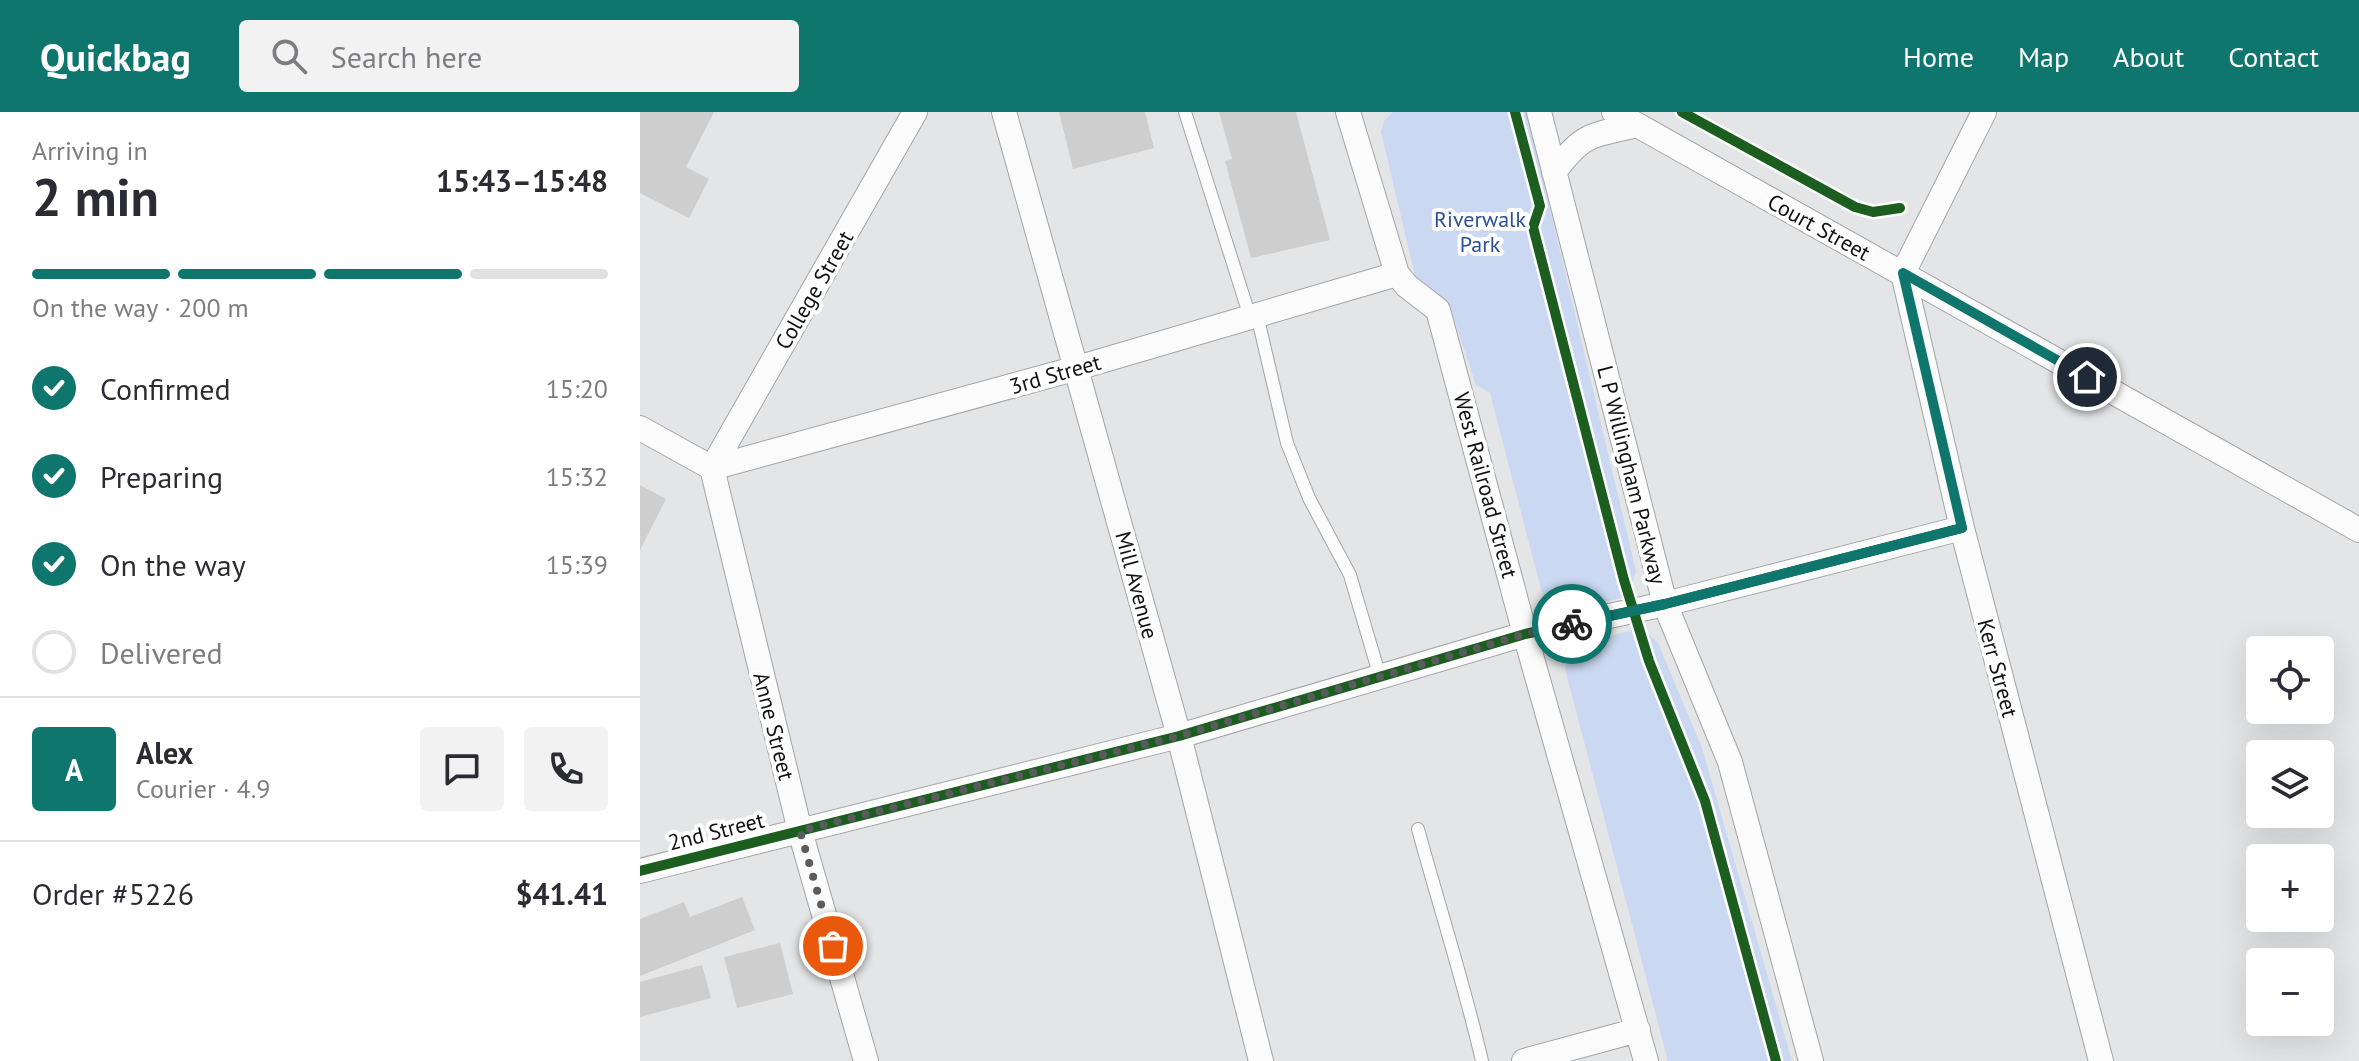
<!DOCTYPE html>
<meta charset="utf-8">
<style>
body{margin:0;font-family:"PT Sans",sans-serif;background:#f2f2f3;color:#2b2b33;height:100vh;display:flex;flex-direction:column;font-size:30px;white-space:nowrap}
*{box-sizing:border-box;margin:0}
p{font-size:26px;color:#7c7c81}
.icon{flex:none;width:44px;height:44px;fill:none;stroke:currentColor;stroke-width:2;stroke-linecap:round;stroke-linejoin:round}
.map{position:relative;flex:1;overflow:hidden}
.drawer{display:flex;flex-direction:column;background:#fff;width:640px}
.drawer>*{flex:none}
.tools{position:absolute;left:1606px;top:524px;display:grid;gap:16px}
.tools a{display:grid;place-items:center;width:88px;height:88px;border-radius:8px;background:#fff;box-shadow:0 8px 32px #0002;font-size:40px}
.pin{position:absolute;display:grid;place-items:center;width:68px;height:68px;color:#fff;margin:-34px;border:4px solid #fff;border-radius:50%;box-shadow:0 2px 8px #0007}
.courier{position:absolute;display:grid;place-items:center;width:80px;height:80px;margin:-40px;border:6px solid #0f766e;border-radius:50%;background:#fff;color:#222;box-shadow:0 2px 10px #0007}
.overview em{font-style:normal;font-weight:700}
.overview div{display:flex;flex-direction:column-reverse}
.overview{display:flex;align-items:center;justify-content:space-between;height:136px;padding:0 32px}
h1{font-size:52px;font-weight:700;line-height:60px}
.bar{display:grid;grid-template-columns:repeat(4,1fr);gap:12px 8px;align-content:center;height:96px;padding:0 32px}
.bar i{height:10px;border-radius:6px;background:#e1e1e2}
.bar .selected{background:#0f766e}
.bar p{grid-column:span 4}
.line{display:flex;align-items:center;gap:20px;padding:0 32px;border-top:2px solid #e1e1e2}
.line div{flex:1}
.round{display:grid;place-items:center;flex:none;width:84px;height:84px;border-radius:8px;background:#f2f2f3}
ol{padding:0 32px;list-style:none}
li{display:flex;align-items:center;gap:24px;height:88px}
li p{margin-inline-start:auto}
li .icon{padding:8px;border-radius:50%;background:#0f766e;color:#fff;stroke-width:4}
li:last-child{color:#7c7c81}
li i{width:44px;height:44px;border:4px solid #e1e1e2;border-radius:50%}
header{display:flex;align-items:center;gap:48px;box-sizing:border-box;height:112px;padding:0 40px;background:#0f766e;color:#fff}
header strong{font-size:38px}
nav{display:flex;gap:44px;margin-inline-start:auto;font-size:28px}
.search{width:560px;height:72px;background:#f2f2f3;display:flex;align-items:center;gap:20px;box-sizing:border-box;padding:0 28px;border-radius:8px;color:#7c7c81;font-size:30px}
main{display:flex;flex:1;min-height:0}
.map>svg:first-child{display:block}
.green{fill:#cbd8f1}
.building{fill:#cecece}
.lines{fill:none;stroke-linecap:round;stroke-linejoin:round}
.service-casing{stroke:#a3a4a6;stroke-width:14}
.minor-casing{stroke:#a3a4a6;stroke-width:26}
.service{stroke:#fbfbfb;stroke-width:12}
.minor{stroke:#fbfbfb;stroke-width:24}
.cycleway-casing{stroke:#fff;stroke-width:15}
.cycleway{stroke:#1b5e20;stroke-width:10}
.done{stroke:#5a5b5d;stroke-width:8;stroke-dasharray:0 14.4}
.route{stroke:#0f766e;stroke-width:10}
.labels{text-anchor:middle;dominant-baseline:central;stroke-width:8;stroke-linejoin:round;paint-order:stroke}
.park-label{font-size:22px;fill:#2c4f9a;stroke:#fff}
.street-label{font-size:22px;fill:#101112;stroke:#fff}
</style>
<header>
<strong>Quickbag</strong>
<div class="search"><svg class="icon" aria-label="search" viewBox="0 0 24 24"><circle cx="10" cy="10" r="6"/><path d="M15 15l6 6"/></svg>Search here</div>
<nav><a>Home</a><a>Map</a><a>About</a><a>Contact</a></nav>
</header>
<main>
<section class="drawer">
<div class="overview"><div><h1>2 min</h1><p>Arriving in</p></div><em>15:43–15:48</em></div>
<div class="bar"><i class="selected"></i><i class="selected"></i><i class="selected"></i><i></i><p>On the way · 200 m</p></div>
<ol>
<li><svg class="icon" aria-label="check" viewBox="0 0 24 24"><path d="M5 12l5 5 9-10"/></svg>Confirmed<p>15:20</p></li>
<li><svg class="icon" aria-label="check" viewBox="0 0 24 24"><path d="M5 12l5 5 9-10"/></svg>Preparing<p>15:32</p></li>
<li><svg class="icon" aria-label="check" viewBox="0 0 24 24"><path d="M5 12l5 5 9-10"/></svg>On the way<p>15:39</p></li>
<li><i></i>Delivered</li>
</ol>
<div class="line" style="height:144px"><b class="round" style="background:#0f766e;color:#fff">A</b><div><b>Alex</b><p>Courier · 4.9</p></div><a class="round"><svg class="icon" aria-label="chat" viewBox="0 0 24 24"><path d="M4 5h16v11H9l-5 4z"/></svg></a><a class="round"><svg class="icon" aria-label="phone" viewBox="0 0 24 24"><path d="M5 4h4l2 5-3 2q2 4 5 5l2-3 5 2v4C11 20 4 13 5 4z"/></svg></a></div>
<div class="line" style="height:104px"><div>Order #5226</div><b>$41.41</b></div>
</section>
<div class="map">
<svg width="1719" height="949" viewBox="0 0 1719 949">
<rect width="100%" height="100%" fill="#e3e5e7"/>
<path class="green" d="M 753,0 L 887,0 L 996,459 L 990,481 L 982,486 L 920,499 L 912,495 L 902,481 L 850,281 L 836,273 L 810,195 L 776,168 L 741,20 L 744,9 Z
M 992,518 L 1009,522 L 1018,531 L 1062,636 L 1152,949 L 1028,949 L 925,557 L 932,535 Z"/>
<path class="building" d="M 0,0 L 74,0 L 46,55 L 69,67 L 49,106 L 0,81 Z
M 419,0 L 505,0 L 514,36 L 433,57 Z
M 579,0 L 656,0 L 690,128 L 611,146 L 585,49 L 592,47 Z
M 0,373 L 26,387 L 0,438 Z
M 102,785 L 115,818 L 0,864 L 0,807 L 44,790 L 50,805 Z
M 140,831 L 153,882 L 97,896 L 84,845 Z
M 62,853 L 71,886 L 0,905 L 0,870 Z"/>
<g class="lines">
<g class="service-casing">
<path id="service" d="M 545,0 L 610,205
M 617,203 L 647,331 L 669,386 L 710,463 L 740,565
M 778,717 C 799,794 824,871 842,949"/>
</g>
<g class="minor-casing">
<path id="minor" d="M 364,0 L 539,624 L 621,949
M 708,0 L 757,162 L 767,174 L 798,198 L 885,522 L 1006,949
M 899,0 L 1025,492 L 1090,650 L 1171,949
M 974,0 L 1719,418
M 1344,0 L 1263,161 L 1322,416 L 1461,949
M 914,60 C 944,20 951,24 997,13
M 0,316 L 72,356 L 160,719 L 226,949
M 72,356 L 437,256 L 757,162
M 72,356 L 275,0
M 0,759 L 539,624 L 885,522 L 1025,492 L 1322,416
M 884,949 L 998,918"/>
</g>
<use href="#service" class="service"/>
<use href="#minor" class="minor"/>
<g class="cycleway-casing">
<path id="cycleway" d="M 875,0 L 900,94 L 893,115 L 984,468 L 1009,549 L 1065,689 L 1136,949
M 1042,0 L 1215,95 L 1233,100 L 1260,96
M 0,759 L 539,624 L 885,522 L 1025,492 L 1322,416"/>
</g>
<use href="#cycleway" class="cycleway"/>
</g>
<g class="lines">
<path class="done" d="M 193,834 L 160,719 L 539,624 L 885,522 L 932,512"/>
<path class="route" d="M 932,512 L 1025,492 L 1322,416 L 1263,161 L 1447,265"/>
</g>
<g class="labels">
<g class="park-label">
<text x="840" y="107">Riverwalk<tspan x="840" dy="25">Park</tspan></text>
</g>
<g class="street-label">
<text transform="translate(1179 115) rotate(29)">Court Street</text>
<text transform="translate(174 178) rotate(-60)">College Street</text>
<text transform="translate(415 262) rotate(-16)">3rd Street</text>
<text transform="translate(992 363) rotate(76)">L P Willingham Parkway</text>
<text transform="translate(846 373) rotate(75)">West Railroad Street</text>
<text transform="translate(497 473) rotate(75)">Mill Avenue</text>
<text transform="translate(1358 556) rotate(75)">Kerr Street</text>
<text transform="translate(134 614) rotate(76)">Anne Street</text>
<text transform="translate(76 719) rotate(-14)">2nd Street</text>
</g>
</g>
</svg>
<div class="tools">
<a><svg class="icon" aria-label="locate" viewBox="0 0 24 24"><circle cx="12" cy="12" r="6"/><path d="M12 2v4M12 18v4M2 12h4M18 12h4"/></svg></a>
<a><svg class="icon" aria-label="layers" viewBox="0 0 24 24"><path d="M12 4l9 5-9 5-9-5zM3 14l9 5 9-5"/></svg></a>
<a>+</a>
<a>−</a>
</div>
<div class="pin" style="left:193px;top:834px;background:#ea580c"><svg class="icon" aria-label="bag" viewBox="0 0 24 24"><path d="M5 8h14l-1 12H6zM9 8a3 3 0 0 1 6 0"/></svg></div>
<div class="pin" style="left:1447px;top:265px;background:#1f2937"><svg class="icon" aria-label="home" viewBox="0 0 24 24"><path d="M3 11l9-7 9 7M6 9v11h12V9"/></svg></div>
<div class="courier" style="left:932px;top:512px"><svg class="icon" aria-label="bike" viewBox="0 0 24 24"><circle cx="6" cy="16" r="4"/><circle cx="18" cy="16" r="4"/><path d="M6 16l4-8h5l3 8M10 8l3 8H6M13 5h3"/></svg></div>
</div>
</main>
